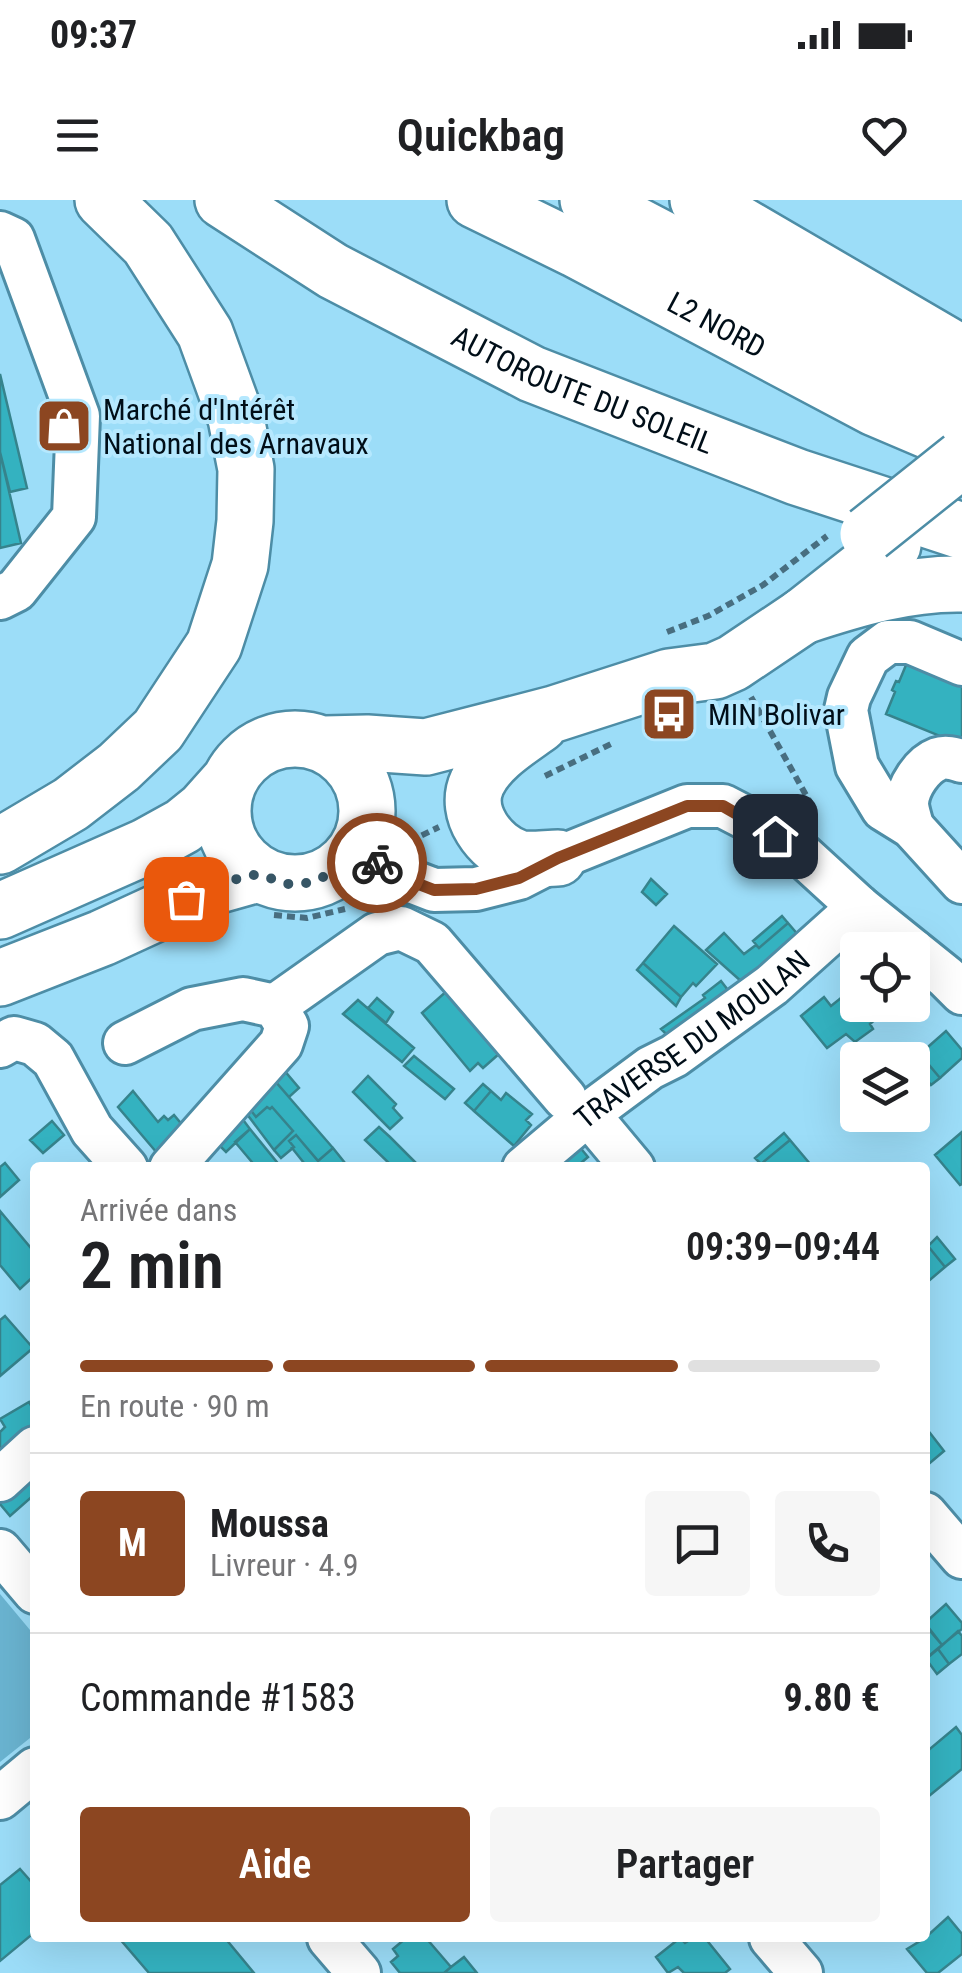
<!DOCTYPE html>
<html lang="fr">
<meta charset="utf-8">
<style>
body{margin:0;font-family:"Roboto Condensed",sans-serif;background:#f6f6f6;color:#202124;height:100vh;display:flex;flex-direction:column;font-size:38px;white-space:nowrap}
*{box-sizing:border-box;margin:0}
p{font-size:32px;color:#757577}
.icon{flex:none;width:55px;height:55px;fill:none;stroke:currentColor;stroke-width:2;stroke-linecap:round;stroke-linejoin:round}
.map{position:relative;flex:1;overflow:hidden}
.details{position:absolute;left:30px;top:962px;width:900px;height:780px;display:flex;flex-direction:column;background:#fff;border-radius:10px;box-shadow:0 10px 40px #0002}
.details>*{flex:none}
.controls{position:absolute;left:840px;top:732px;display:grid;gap:20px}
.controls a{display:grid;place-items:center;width:90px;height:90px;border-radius:10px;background:#fff;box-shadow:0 10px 40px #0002;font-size:50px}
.pin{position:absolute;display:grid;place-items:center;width:85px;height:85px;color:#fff;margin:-42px;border-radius:20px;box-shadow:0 5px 15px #0006}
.courier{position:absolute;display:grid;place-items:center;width:100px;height:100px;margin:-50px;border:8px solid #8c4621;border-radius:50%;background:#fff;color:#222;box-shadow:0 2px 12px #0007}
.summary em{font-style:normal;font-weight:600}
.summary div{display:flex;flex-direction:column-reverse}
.summary{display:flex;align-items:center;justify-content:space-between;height:170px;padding:0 50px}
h1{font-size:65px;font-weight:600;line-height:75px}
.bar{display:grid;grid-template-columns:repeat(4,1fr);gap:15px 10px;align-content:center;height:120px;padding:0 50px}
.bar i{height:12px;border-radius:8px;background:#e0e0e0}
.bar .selected{background:#8c4621}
.bar p{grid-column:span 4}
.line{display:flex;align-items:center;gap:25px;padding:0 50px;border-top:2px solid #e0e0e0}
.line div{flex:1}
.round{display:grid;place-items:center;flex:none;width:105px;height:105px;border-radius:10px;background:#f6f6f6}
.action{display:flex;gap:20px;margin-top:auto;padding:20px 50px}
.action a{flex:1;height:115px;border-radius:10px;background:#8c4621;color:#fff;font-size:40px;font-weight:600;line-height:115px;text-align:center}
.action a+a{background:#f6f6f6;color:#202124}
.status{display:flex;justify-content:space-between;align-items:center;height:70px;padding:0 50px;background:#fff;direction:ltr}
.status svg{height:28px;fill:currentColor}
header{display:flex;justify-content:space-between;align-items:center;height:130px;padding:0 50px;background:#fff;font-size:45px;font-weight:600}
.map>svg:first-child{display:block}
.green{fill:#6ab4d1}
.building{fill:#34b2c0;stroke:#36838c;stroke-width:2.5}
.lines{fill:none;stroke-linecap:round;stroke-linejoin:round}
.minor-casing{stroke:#4d8da6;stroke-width:48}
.major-casing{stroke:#4d8da6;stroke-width:60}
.highway-casing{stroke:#4d8da6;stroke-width:60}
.path{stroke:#486e80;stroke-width:6;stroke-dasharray:8 5;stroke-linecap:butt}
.minor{stroke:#fff;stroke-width:42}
.major{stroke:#fff;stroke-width:55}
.highway{stroke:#fff;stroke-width:55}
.major-bridge-casing{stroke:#4d8da6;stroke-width:60;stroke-linecap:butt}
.major-bridge{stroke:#fff;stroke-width:55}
.done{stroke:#375666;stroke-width:10;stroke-dasharray:0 18}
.route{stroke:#8c4621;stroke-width:12}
.labels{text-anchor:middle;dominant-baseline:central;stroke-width:8;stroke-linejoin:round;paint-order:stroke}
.street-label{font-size:30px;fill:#000e18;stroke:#b5e8fe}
.poi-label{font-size:30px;fill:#000e18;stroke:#b5e8fe;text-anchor:start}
</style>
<div class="status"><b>09:37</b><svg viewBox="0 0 49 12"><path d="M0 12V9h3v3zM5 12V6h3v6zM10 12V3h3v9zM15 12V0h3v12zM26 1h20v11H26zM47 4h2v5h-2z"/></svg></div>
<header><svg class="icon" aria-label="menu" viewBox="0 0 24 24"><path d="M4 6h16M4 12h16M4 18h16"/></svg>Quickbag<svg class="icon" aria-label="heart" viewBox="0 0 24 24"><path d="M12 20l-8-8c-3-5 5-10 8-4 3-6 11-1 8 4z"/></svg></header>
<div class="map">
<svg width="962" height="1773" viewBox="0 0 962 1773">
<rect width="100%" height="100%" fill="#9cddf8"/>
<path class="green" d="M 0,1394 L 35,1436 L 35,1534 L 0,1562 Z"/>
<path class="building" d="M 0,174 L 27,288 L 10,292 L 0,252 Z
M 0,252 L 21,343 L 0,348 Z
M 911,453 L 962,474 L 962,545 L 886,514 L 895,492 L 892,490 L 896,481 L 899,482 Z
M 651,679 L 667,694 L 656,705 L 642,692 Z
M 782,716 L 788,723 L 759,748 L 753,741 Z
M 788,723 L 806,744 L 751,790 L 706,750 L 724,733 L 744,754 L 756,745 L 759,748 Z
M 674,726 L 717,764 L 696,786 L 693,783 L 681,797 L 643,763 Z
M 643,763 L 681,797 L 676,806 L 637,770 Z
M 721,781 L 731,794 L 671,839 L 661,829 L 705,798 L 703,795 Z
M 856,786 L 858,805 L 871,805 L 879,816 L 870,824 L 873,829 L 855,842 L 846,834 L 827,848 L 801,816 L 824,797 L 831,806 Z
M 449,789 L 500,853 L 483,868 L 478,863 L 470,871 L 422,813 Z
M 377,798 L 393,812 L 386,823 L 368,808 Z
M 358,800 L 414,848 L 402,862 L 343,814 Z
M 946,831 L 962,850 L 962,858 L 940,878 L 920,854 Z
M 917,851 L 940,878 L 931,885 L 909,857 Z
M 414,856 L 454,889 L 445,899 L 404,866 Z
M 278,863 L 299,888 L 289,897 L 268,873 Z
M 268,873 L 333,948 L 318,961 L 296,935 L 289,941 L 294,947 L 281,958 L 274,950 L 293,931 L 272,907 L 270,909 L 267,907 L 256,917 L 243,900 Z
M 368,876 L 396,904 L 393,908 L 402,918 L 390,929 L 353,892 Z
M 483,884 L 491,891 L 474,911 L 465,903 Z
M 133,891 L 158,922 L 164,916 L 168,920 L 174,915 L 189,933 L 163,960 L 118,907 Z
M 491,891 L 501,900 L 506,893 L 532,914 L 526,920 L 531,925 L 514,946 L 474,911 Z
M 243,900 L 256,917 L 267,907 L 270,909 L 272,907 L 293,931 L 274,950 L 240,905 Z
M 235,909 L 250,929 L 226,952 L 211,937 Z
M 52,921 L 64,935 L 43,953 L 30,940 Z
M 379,927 L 390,937 L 421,968 L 394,968 L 365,940 Z
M 250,929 L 280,966 L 278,968 L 257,968 L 235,942 Z
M 962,932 L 962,984 L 960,985 L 935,955 Z
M 784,933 L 790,940 L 761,964 L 755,958 Z
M 296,935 L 320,963 L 314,968 L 308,968 L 292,948 L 294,947 L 289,941 Z
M 573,939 L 588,957 L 575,968 L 542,968 Z
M 790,940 L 811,965 L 809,968 L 761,968 L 761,964 Z
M 333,948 L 349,968 L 324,968 L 318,961 Z
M 5,963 L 19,980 L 0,997 L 0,967 Z
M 0,1011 L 35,1053 L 35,1075 L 20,1089 L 0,1065 Z
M 937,1037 L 955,1059 L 945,1067 L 928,1046 Z
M 928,1046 L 945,1067 L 925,1084 L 925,1048 Z
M 5,1116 L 33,1148 L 0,1176 L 0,1120 Z
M 29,1202 L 35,1213 L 35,1239 L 0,1269 L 0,1232 L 5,1227 L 0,1219 Z
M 930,1233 L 944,1251 L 925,1267 L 925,1237 Z
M 35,1258 L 35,1294 L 10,1316 L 0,1304 L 0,1292 Z
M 946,1404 L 962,1423 L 962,1429 L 942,1445 L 925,1423 Z
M 925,1425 L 942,1445 L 930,1455 L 925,1449 Z
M 958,1431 L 962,1436 L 962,1454 L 949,1464 L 938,1449 Z
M 938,1449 L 949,1464 L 937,1474 L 926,1459 Z
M 956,1527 L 962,1535 L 962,1569 L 929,1596 L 925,1591 L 925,1553 Z
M 20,1669 L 35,1686 L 35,1732 L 0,1761 L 0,1685 Z
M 948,1717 L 962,1734 L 962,1754 L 938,1773 L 927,1773 L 907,1749 L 925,1738 Z
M 119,1738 L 225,1738 L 254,1773 L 149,1773 Z
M 406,1738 L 426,1738 L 451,1767 L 444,1773 L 400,1773 L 391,1762 L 398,1756 L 393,1749 Z
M 680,1738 L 685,1743 L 688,1741 L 685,1738 L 705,1738 L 730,1769 L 725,1773 L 684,1773 L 678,1767 L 668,1773 L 656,1757 Z
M 464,1757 L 477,1773 L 444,1773 L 451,1767 Z"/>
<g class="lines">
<g class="minor-casing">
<g id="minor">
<path d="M 0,33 L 13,39 L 78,216 L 74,317 L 16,390 L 0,398"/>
<path d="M 962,464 L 910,442 L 888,442 L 868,457 L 849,497 L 846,510 L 857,566 L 883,609 L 912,627 L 962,682"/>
<path d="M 912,627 C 911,620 907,611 907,603 C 908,587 922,565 938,559 C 946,556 955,559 962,561"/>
<path d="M 357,650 L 390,673 L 434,690 L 476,689 L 519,678 L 558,658 L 687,606 L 723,606 L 750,620 L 800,653 L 859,707 L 946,777 L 962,793"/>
<path d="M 275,806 L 377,734 L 401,728 L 432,743 L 565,898"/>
<path d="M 125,843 L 192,809 L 243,799 L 275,806 L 287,826 L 281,844 L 171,968"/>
<path d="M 0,846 L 14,838 L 35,844 L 53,859 L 92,930 L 126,968"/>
<path d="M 588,914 L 633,968"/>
<path id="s1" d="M 524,968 L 588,914 L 650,868 L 674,856 L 772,785 L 859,707"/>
<path d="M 0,1280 L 35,1248"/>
<path d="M 925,1314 L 962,1357"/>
<path d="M 0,1351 L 35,1392"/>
<path d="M 0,1598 L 35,1569"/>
<path d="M 329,1738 L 359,1773"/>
<path d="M 771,1738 L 801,1773"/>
</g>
</g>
<g class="major-casing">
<path id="major" d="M 540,524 C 518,540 488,558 477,583 C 463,613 490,649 518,658 C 529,661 546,658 558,658
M223 611a72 72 0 1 1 144 0a72 72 0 1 1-144 0Z
M 325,544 L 367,543 L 426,547 L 554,514 L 669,477 L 715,471 L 733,463 L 803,416 L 893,345
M 0,711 L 145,647 L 183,626 L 204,609 L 229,581
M 0,778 L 102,738 L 215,686 L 258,674"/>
</g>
<g class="highway-casing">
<g id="highway">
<path id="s2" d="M 223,0 L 333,71 L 532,174 L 797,277 L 962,331"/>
<path id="s3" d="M 475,0 L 575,49 L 875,208 L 962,245"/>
<path d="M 588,0 L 932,180 L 962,191"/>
<path d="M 698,0 L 962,154"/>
<path d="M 803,416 C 855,399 907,383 962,384"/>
<path d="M 0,646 L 71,604 L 119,567 L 158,530 L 214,445 L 240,365 L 245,321 L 246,269 L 236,218 L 205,133 L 148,44 L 103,0"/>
</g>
</g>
<path class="path" d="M 667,432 L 708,416 L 763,385 L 827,336
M 751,497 L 811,604 L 808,618
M 545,576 L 615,542
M 410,641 L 439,627
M 274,715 L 307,718 L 345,709"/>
<use href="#minor" class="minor"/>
<use href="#major" class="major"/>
<use href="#highway" class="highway"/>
<g class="major-bridge-casing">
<path id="major-bridge" d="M 868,334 L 962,259"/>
</g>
<use href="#major-bridge" class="major-bridge"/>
</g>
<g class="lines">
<path class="done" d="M 186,699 C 203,692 244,673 260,675 C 268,676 275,681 282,683 C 313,689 337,671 357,650 L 377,663"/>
<path class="route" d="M 377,663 L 390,673 L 434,690 L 476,689 L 519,678 L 558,658 L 687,606 L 723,606 L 775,636"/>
</g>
<defs>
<g id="shop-square" transform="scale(2.875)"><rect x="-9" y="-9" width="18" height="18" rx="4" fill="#8c4621" stroke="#b5e8fe"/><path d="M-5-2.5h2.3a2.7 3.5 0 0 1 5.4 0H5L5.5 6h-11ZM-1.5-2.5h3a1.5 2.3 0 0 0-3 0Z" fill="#fff"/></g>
<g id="bus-square" transform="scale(2.875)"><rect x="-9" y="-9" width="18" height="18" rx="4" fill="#8c4621" stroke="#b5e8fe"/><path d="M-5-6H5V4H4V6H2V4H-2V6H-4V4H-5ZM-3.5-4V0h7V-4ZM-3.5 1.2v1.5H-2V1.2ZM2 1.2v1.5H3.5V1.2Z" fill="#fff"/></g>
</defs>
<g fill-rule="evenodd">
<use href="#shop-square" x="64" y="226"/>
<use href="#bus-square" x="669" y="514"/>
</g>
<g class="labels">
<g class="street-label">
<text stroke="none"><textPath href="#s3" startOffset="272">L2 NORD</textPath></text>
<text stroke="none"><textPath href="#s2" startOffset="408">AUTOROUTE DU SOLEIL</textPath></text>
<text stroke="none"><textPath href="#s1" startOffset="212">TRAVERSE DU MOULAN</textPath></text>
</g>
<g class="poi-label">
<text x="103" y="209">Marché d'Intérêt<tspan x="103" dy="34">National des Arnavaux</tspan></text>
<text x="708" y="514">MIN Bolivar</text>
</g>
</g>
</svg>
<div class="controls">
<a><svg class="icon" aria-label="locate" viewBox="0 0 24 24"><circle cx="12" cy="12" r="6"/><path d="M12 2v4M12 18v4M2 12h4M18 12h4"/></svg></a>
<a><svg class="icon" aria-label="layers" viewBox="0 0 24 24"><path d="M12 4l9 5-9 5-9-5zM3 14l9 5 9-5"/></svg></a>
</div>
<div class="pin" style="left:186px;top:699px;background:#ea580c"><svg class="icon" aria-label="bag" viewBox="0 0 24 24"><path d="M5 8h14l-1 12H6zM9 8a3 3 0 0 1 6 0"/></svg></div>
<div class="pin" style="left:775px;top:636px;background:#1f2937"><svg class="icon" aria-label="home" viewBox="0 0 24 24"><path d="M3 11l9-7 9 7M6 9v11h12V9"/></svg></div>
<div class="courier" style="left:377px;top:663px"><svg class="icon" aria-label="bike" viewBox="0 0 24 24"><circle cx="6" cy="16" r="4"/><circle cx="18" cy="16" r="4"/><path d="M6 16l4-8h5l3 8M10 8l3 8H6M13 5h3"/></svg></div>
<section class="details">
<div class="summary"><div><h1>2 min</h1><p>Arrivée dans</p></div><em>09:39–09:44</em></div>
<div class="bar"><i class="selected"></i><i class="selected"></i><i class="selected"></i><i></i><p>En route · 90 m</p></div>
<div class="line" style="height:180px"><b class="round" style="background:#8c4621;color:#fff">M</b><div><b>Moussa</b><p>Livreur · 4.9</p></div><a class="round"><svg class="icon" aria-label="chat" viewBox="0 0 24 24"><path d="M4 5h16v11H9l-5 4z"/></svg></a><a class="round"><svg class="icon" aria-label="phone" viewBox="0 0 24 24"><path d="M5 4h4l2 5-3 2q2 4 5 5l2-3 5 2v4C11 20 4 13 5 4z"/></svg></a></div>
<div class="line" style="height:130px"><div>Commande #1583</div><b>9.80 €</b></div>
<div class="action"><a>Aide</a><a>Partager</a></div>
</section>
</div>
